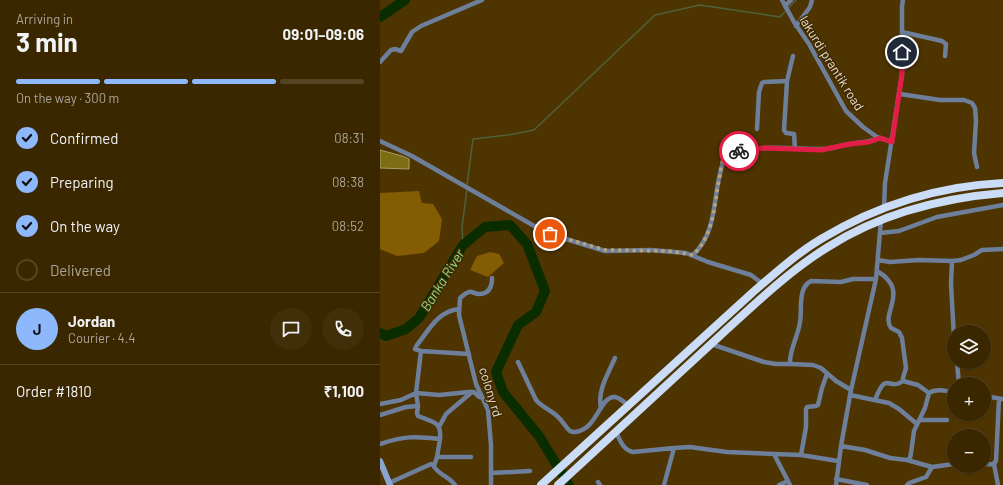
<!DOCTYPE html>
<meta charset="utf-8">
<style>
body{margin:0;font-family:Barlow,sans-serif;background:#412f0a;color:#f1f3f6;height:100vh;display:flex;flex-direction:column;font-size:15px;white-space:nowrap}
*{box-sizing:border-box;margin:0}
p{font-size:13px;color:#aba599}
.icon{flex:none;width:22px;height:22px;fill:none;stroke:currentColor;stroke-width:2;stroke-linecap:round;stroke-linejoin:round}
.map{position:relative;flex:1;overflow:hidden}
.drawer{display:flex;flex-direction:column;background:#3a2700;width:380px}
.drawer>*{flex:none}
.fabs{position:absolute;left:567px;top:325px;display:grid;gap:8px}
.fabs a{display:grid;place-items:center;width:44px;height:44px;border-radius:50%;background:#3a2700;box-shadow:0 1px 3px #0004,0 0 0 1px #544422;font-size:20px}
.pin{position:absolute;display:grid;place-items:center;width:34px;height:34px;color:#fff;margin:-17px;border:2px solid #fff;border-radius:50%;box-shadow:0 1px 4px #0007}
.courier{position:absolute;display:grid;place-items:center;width:40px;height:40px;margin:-20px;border:3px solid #e11d48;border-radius:50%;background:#fff;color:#222;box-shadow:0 1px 5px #0007}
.overview em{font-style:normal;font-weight:700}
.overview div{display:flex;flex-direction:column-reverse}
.overview{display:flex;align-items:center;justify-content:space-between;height:68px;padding:0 16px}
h1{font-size:26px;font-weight:700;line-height:30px}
.bar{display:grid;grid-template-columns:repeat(4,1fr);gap:6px 4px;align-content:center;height:48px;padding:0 16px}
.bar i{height:5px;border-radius:3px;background:#544422}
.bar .on{background:#8db9fc}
.bar p{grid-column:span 4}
.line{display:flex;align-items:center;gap:10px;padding:0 16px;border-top:1px solid #544422}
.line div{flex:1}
.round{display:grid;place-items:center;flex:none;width:42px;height:42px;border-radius:21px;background:#412f0a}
ol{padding:0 16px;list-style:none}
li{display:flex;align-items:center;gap:12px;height:44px}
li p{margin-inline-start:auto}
li .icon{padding:4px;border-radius:50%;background:#8db9fc;color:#111;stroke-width:4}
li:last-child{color:#aba599}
li i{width:22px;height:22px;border:2px solid #544422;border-radius:50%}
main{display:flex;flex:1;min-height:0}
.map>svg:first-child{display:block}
.green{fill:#845c04}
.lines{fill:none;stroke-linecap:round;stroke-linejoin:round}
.stream{stroke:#4e623b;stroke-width:1.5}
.river{stroke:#0a2d00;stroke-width:10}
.building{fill:#7c6d13;stroke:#aaa16b}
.street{stroke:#6d7f9a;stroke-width:4.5}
.secondary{stroke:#89a5d0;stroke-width:6}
.highway{stroke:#cbdcf7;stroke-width:8}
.done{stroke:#b5a27f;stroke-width:4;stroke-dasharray:0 7.2}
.route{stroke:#e11d48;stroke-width:5}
.labels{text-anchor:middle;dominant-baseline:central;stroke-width:3;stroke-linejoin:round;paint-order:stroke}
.street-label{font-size:13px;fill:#ecddc4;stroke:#3f2b06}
.water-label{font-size:14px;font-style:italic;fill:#95d883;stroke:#3f2b06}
</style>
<main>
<section class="drawer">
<div class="overview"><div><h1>3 min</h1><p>Arriving in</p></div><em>09:01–09:06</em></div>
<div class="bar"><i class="on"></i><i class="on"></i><i class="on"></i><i></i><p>On the way · 300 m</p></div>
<ol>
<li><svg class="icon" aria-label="check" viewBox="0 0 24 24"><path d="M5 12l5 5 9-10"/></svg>Confirmed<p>08:31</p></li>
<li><svg class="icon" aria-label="check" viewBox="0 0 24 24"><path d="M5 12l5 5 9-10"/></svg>Preparing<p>08:38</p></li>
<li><svg class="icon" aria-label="check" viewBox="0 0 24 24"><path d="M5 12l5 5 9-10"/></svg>On the way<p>08:52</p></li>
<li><i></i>Delivered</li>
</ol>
<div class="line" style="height:72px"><b class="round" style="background:#8db9fc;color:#111">J</b><div><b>Jordan</b><p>Courier · 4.4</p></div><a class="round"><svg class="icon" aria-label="chat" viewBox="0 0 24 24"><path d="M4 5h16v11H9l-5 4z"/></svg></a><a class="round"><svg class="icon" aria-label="phone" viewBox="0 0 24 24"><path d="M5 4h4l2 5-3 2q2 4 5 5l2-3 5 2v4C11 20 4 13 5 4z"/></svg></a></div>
<div class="line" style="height:52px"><div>Order #1810</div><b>₹1,100</b></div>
</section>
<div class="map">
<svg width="623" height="485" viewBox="0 0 623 485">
<rect width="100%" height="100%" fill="#4e3400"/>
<path class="green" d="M 39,191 L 42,203 L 53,204 L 62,219 L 59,241 L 44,253 L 17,256 L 0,249 L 0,193 Z
M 110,252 L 119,254 L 124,263 L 108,277 L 90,270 L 97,256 Z"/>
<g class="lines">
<path class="stream" d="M 87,185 L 93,139 L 128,135 L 154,130 L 275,15 L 320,5 L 400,17 L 416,0
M 83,245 L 82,227 L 87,189"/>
<path class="river" d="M 0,17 L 25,0
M 0,333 L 6,336 L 26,329 L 39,318 L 83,245 L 105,227 L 130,225 L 147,244 L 165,291 L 156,312 L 138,325 L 116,372 L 123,392 L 159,436 L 189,485"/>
</g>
<path class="building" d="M 0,150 L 22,156 L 29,159 L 29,169 L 0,168 Z"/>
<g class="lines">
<path class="street" d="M 402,0 L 414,22 L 429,44 L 466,111 L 483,127 L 497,137 L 512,142
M 405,6 L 411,0
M 416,26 L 430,7 L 432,0
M 522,32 L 562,41 L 566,44 L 565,56
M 413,56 L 407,81 L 404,130 L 406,133 L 414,134 L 415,149
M 0,62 L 11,50 L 15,49 L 21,51 L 32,32 L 41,26 L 102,0
M 520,94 L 560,100 L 584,100 L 592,103 L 595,108 L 596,121 L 594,153 L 597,167
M 377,129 L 379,92 L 382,83 L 384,82 L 407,81
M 0,141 L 32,156 L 156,227 L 176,236 L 225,251 L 271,250 L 306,253 L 328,262 L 371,275 L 383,284
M 504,208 L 505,183 L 522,74 L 522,6 L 523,0
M 500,233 L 519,231 L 557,217 L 623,205
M 313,255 C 335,234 333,206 339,178 C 341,170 342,163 345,157 C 368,143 413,149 440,149 C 450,150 460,145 470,144 C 480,142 490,142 500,138
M 498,260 L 510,262 L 539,260 L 572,261 L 581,260 L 594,255 L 602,250 L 623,249
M 572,261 L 571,284 L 574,338
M 497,271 C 531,291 500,313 511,328 L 519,332 L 522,338 L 526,368 L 523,378 L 523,381 L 538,385 L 549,393
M 79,309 C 58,311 49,330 37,345 L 35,349 L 41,351 L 89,354
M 331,344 L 384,362 L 396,364 L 412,364
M 138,362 L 156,400 C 163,408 171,410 178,417 C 183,421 185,427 190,431 C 194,433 198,432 202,430 C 217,424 222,395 235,397 C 240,398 244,402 248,405
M 577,362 L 579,384
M 471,390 L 456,381 L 441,368 L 433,365 L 412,364 L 410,362 C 410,349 418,336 420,322 C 422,311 419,298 424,288 C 426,284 427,283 431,281 L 461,282 L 473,279 L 496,279
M 470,395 L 509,403 L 519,409 L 537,424
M 604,396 L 623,399
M 495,400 C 507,369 508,392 523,381
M 0,404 L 21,400 L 36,393 L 41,351
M 221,408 C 217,391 228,374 235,358
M 0,415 L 26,407 L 38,406
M 539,420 L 567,420
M 59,427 L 66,414 L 92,392
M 236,432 C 240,440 243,450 253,452 L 294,448 L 310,447 L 347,452 L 421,455 L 458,461
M 0,444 C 24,436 35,436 60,439 C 62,421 52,422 38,416 L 37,413 L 38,406 L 36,393 L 59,395 L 89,392 L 94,392 L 99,397 L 101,397
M 461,446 L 485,450 L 510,458 L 527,460 L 530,458 L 531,453 L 534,431 L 545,408 L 549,393 C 556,388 566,391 574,392
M 394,454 L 410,485
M 421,455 L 426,427 L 426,409 L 427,407 L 436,406 L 438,405 L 442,388 L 447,374
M 57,457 L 91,457
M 527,460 L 552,467
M 604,464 C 609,464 613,466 616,461 L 619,399
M 614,464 L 618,485
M 54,466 L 57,457 L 60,439
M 111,473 L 150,471
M 456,479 L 487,485
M 218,482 L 220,485
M 9,483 L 51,464 L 53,465 C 59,476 68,475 75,485
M 111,485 L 111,445 L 108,410 L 96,384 L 79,315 L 80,298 C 83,296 85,293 89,292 C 92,291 95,294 99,294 C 109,294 112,287 112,278
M 284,485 L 294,448
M 399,485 L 408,481
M 456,485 L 461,446 L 471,390 L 496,279 L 501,220
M 527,485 L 529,483 L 546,477 L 552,467 L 574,464"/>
<path class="secondary" d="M 0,461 L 10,485"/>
<path class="highway" d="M 161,485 L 372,293 C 394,274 416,254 441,239 C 496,206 559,186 623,183
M 178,485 C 233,435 287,384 343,333 C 376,303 409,271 448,247 C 500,214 562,198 623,193"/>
</g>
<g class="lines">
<path class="done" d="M 170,234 L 225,250 L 289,251 L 313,255 C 335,234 334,203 340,175 C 341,169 341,161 345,157 C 348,153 355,153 359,151"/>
<path class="route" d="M 359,151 L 384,148 L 441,150 L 470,144 L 489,142 L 500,138 L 512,142 L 522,74 L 522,52"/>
</g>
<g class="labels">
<g class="street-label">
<text transform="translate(452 63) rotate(58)">lakurdi prantik road</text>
<text transform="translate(111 392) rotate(73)">colony rd</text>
</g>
<g class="water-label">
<text transform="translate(62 280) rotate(-58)">Banka River</text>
</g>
</g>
</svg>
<div class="fabs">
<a><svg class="icon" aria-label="layers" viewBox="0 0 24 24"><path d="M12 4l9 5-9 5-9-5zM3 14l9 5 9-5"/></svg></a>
<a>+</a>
<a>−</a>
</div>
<div class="pin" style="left:170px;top:234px;background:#ea580c"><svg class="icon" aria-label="bag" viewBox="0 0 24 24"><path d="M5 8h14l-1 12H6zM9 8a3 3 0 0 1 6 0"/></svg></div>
<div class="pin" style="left:522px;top:52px;background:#1f2937"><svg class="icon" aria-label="home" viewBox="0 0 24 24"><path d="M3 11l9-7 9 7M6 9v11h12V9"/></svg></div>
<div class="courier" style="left:359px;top:151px"><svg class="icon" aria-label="bike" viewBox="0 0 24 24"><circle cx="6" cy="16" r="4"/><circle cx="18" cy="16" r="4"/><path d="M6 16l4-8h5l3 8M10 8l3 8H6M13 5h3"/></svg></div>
</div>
</main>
